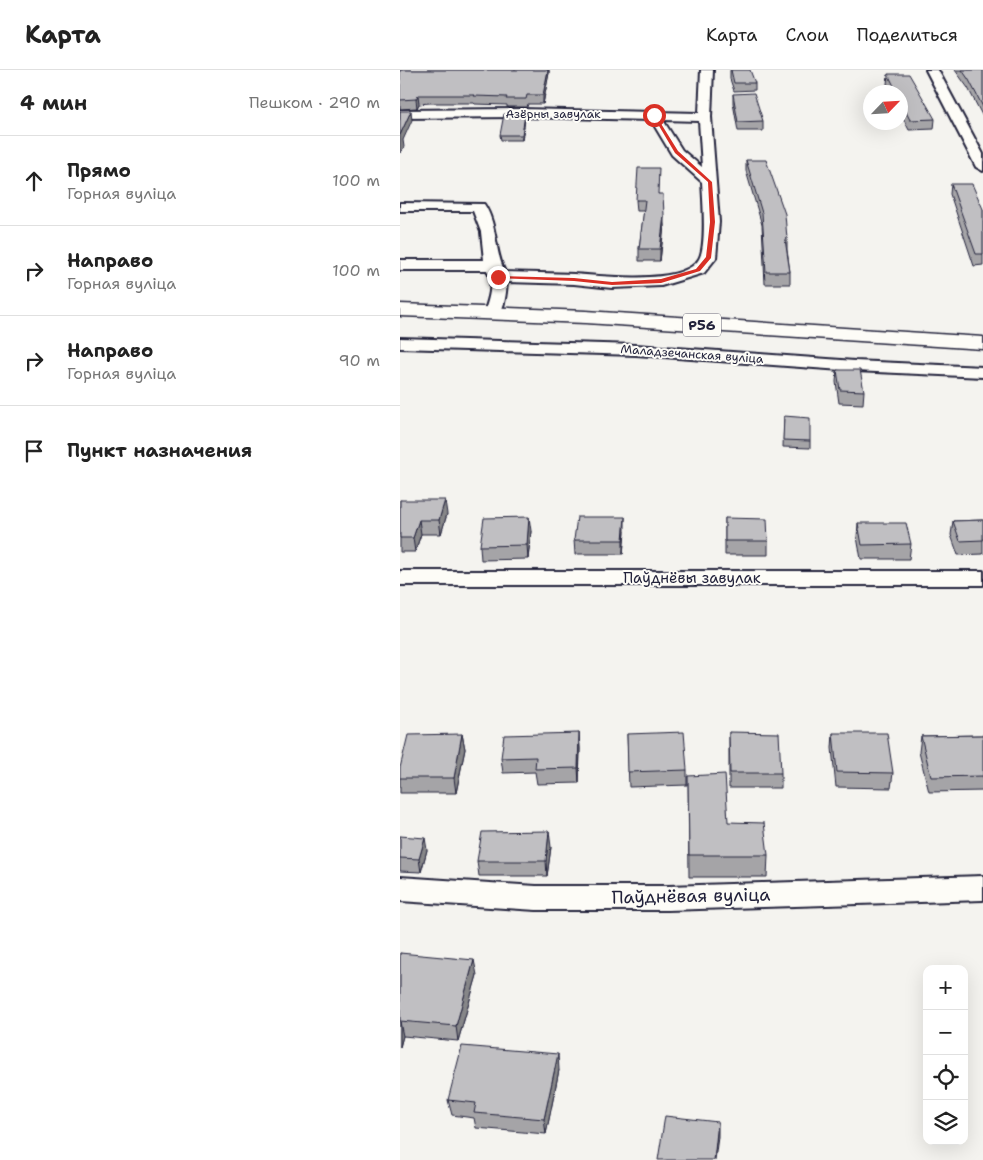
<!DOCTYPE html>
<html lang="ru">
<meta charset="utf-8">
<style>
:root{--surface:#fff;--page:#f6f6f6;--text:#222;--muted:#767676;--line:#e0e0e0}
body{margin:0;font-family:"Shantell Sans",sans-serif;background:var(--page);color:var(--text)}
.controls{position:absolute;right:15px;bottom:15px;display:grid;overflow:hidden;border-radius:10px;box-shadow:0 5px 20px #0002}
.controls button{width:45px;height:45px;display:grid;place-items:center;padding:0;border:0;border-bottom:1px solid var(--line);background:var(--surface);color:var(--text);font:25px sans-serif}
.compass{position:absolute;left:463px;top:15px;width:45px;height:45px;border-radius:50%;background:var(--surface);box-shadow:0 5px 20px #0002;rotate:65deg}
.stop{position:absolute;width:15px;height:15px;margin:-11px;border:4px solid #d93025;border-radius:50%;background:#fff}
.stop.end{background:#d93025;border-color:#fff;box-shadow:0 1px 5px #0008}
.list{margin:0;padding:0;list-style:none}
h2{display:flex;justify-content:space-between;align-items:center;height:65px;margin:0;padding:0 20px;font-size:21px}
h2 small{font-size:16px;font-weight:400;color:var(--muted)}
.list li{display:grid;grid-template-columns:32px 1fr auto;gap:15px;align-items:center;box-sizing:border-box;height:90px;padding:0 20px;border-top:1px solid var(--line)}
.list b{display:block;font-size:19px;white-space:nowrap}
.list p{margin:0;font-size:16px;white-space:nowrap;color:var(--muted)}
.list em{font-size:16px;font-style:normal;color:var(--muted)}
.icon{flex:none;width:28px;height:28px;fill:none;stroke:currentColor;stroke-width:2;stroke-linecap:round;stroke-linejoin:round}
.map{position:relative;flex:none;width:583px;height:1090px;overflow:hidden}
header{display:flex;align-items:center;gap:30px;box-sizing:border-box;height:70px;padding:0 25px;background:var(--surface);border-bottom:1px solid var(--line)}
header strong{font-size:24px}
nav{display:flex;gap:28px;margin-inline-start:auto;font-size:18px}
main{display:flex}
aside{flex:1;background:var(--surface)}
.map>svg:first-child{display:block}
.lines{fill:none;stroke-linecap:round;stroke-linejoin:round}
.minor-casing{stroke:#22223b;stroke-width:4}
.major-casing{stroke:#22223b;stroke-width:3}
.minor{fill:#fdfcf7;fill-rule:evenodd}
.major{fill:#fdfcf7;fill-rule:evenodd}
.wall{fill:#a5a4a7;stroke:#22223b}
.shaded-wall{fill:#868688;stroke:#22223b}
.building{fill:#c0bfc2;stroke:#22223b}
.route{fill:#d93025}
.labels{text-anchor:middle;stroke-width:4;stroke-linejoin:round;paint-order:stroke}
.far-street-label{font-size:12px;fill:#22223b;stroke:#fdfcf7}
.shield{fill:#fdfcf7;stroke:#646373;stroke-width:1}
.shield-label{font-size:14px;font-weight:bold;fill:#22223b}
.street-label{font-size:15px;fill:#22223b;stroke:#fdfcf7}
.near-street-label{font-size:18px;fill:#22223b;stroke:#fdfcf7}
</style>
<header>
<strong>Карта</strong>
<nav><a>Карта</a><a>Слои</a><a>Поделиться</a></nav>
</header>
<main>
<aside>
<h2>4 мин<small>Пешком · 290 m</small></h2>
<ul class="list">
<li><svg class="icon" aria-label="ahead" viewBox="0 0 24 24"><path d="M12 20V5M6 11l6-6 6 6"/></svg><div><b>Прямо</b><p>Горная вуліца</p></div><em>100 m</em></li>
<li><svg class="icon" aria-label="right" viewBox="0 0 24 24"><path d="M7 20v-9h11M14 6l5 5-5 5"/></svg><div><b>Направо</b><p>Горная вуліца</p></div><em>100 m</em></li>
<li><svg class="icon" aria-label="right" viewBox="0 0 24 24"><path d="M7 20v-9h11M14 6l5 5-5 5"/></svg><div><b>Направо</b><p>Горная вуліца</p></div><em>90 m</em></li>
<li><svg class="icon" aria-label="arrive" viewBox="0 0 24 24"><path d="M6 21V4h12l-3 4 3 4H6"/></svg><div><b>Пункт назначения</b></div></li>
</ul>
</aside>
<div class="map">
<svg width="583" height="1090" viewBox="0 0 583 1090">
<rect width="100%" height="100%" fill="#f4f3ef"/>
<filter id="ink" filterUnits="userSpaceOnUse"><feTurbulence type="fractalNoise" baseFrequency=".02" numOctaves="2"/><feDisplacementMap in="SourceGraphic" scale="10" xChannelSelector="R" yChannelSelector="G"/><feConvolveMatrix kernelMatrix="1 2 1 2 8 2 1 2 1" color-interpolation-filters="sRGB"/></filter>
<g filter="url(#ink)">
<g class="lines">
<defs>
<path id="minor" d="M301,0H313L311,47L319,152L316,188L304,203L261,216L212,218L174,214L107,212C106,224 105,236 98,247H86L84,243C89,229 94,214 87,200H0V190H84L81,162L73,141H0V133L84,134C98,155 94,181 105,202C128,203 151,203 174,204C202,206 283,216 299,189C307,176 303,129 302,112L272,85L251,50L121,47L0,48V40L121,39L299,43ZM263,50L299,51L302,97L282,80Z
M526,0H538L583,84V101L576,97Z
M0,268L236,275L455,291L583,297V307L455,301L236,285L0,278Z
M0,501H583V515H0Z
M583,806V830L268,840H136L0,831V807L136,816H268Z"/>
<path id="major" d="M0,234L186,241L583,267V279L186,253L0,246Z"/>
</defs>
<use href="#minor" class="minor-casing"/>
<use href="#major" class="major-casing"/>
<use href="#minor" class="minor"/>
<use href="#major" class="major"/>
</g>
<path class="wall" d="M0,0H149V3L143,34H128L127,37H107V35L75,34L74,33H30L19,34L17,38L0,39Z
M330,0L355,13V20L334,21L330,9Z
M555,0H583V47L568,18Z
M488,4L535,49L534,59L509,60L500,42V22H491L487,14Z
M333,24L363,51V61H338L333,33Z
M125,49L122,70H101L100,65Z
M346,90L387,169V180L390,202V214H365L362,155L346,101Z
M551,114L583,139V195L574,196L550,124Z
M259,124L264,156L260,191H239V179L244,141H237L236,130Z
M437,300L464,321L463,334L439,333L436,312Z
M384,346L410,371V378L383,377Z
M0,430L47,444L41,464H21L15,482H0Z
M325,448L368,471V485H325Z
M583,450V484L558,485L551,465L553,451Z
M458,453L511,474L509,489H461L457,467Z
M131,461L128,489L81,490L80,476Z
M225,461L223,484H175L174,470Z
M329,662L381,703V718H329Z
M179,663L180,679L179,713L137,714L135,702L103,703L101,688Z
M433,663L493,703L491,718L436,717L432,678Z
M62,664L65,679L56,723H0V708Z
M227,664L287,700V715L229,717Z
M583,665V721L529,722L519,682L521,666Z
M288,706L328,752L368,785L367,807H289Z
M0,766L27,780L21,802L0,801Z
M151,777L147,806H79L77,791Z
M0,883L77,905L58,971L3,966L0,977Z
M159,1000L146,1064L76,1058L74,1048L52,1045L48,1030Z"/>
<path class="shaded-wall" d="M148,0H149V3L143,34V25Z
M18,25L19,34L17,38L16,29Z
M11,41L12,50L3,70L4,77L0,83V65Z
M125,44V49L122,70V65Z
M264,145V156L260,191V179Z
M45,430L47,444L41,464L39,450Z
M129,447L131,461L128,489L127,475Z
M225,447V461L223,484V470Z
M19,450L21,464L15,482L13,468Z
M179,663L180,679L179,713L178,698Z
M62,664L65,679L56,723L54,708Z
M149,761L151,777L147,806L146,791Z
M25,768L27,780L21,802L19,789Z
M74,890L77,905L58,971L56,956Z
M0,952L3,966L0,977Z
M158,984L159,1000L146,1064L144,1049Z
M318,1052V1067L315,1090H314Z"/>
<path class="building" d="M0,0H148L143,25H127L126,29H106L107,27L74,26L75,25H18L16,29L0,30Z
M331,0H350L355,13H334Z
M562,0H583V37L569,10Z
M488,4H509L535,49L510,50L500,30V22H497Z
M354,23L363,51L338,52L333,24Z
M0,41H11L0,65Z
M104,44H125L122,65H100Z
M346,90H366L385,144L387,169H385L390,202H366L362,143Z
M238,98H259L258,124H263L264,145L260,179H239L245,130H236Z
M551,114H572L583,139V184H576Z
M437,300H460L464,321L440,320Z
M384,346L410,348V371L383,370Z
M0,430H45L39,450H19L13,468H0Z
M129,447L127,475L80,476L84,448Z
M177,447H225L223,470H174Z
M325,448L367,449L368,471H325Z
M583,450V470L560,471L553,451Z
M458,453H506L511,474L462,475Z
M284,662L287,700L228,702L227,664Z
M329,662L379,663L381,703H330Z
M179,663L178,698L135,699L136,687L101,688L104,665Z
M433,663H487L493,703L437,702Z
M62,664L54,708H0V698L8,665Z
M583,665V706L531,707L521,666Z
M325,704L328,752L364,753L368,785H289L288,706Z
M149,761L146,791H77L82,762Z
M0,766L25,768L19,789L0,788Z
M0,883L74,890L56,956L0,951Z
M62,976L158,984L144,1049L74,1043L76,1033L48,1030Z
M265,1046L318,1052L314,1090H258Z"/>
</g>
<path class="route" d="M252,44H255L278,81L312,112L315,152L311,188L300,201L261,213L212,215L174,211L97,208L98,206L174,208L212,212L261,209L296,199L306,187L310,152L308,112L275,83Z"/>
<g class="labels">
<g class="far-street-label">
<text x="153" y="48">Азёрны завулак</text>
<text transform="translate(292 284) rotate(4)" y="4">Маладзечанская вуліца</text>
</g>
<rect class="shield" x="283" y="243.5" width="38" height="23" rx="4"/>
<g class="shield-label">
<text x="302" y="260">Р56</text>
</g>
<g class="street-label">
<text x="292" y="513">Паўднёвы завулак</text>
</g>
<g class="near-street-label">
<text transform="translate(291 826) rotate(-1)" y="6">Паўднёвая вуліца</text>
</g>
</g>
</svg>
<div class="controls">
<button>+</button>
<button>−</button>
<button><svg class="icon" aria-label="locate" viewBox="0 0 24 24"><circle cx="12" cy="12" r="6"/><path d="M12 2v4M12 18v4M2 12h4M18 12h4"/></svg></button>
<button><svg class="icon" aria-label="layers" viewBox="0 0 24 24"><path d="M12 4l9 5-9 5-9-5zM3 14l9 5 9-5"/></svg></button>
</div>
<svg class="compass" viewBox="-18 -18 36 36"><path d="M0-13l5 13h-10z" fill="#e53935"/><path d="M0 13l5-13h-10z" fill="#767676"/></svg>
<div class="stop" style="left:254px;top:45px"></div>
<div class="stop end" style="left:98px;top:207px"></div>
</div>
</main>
